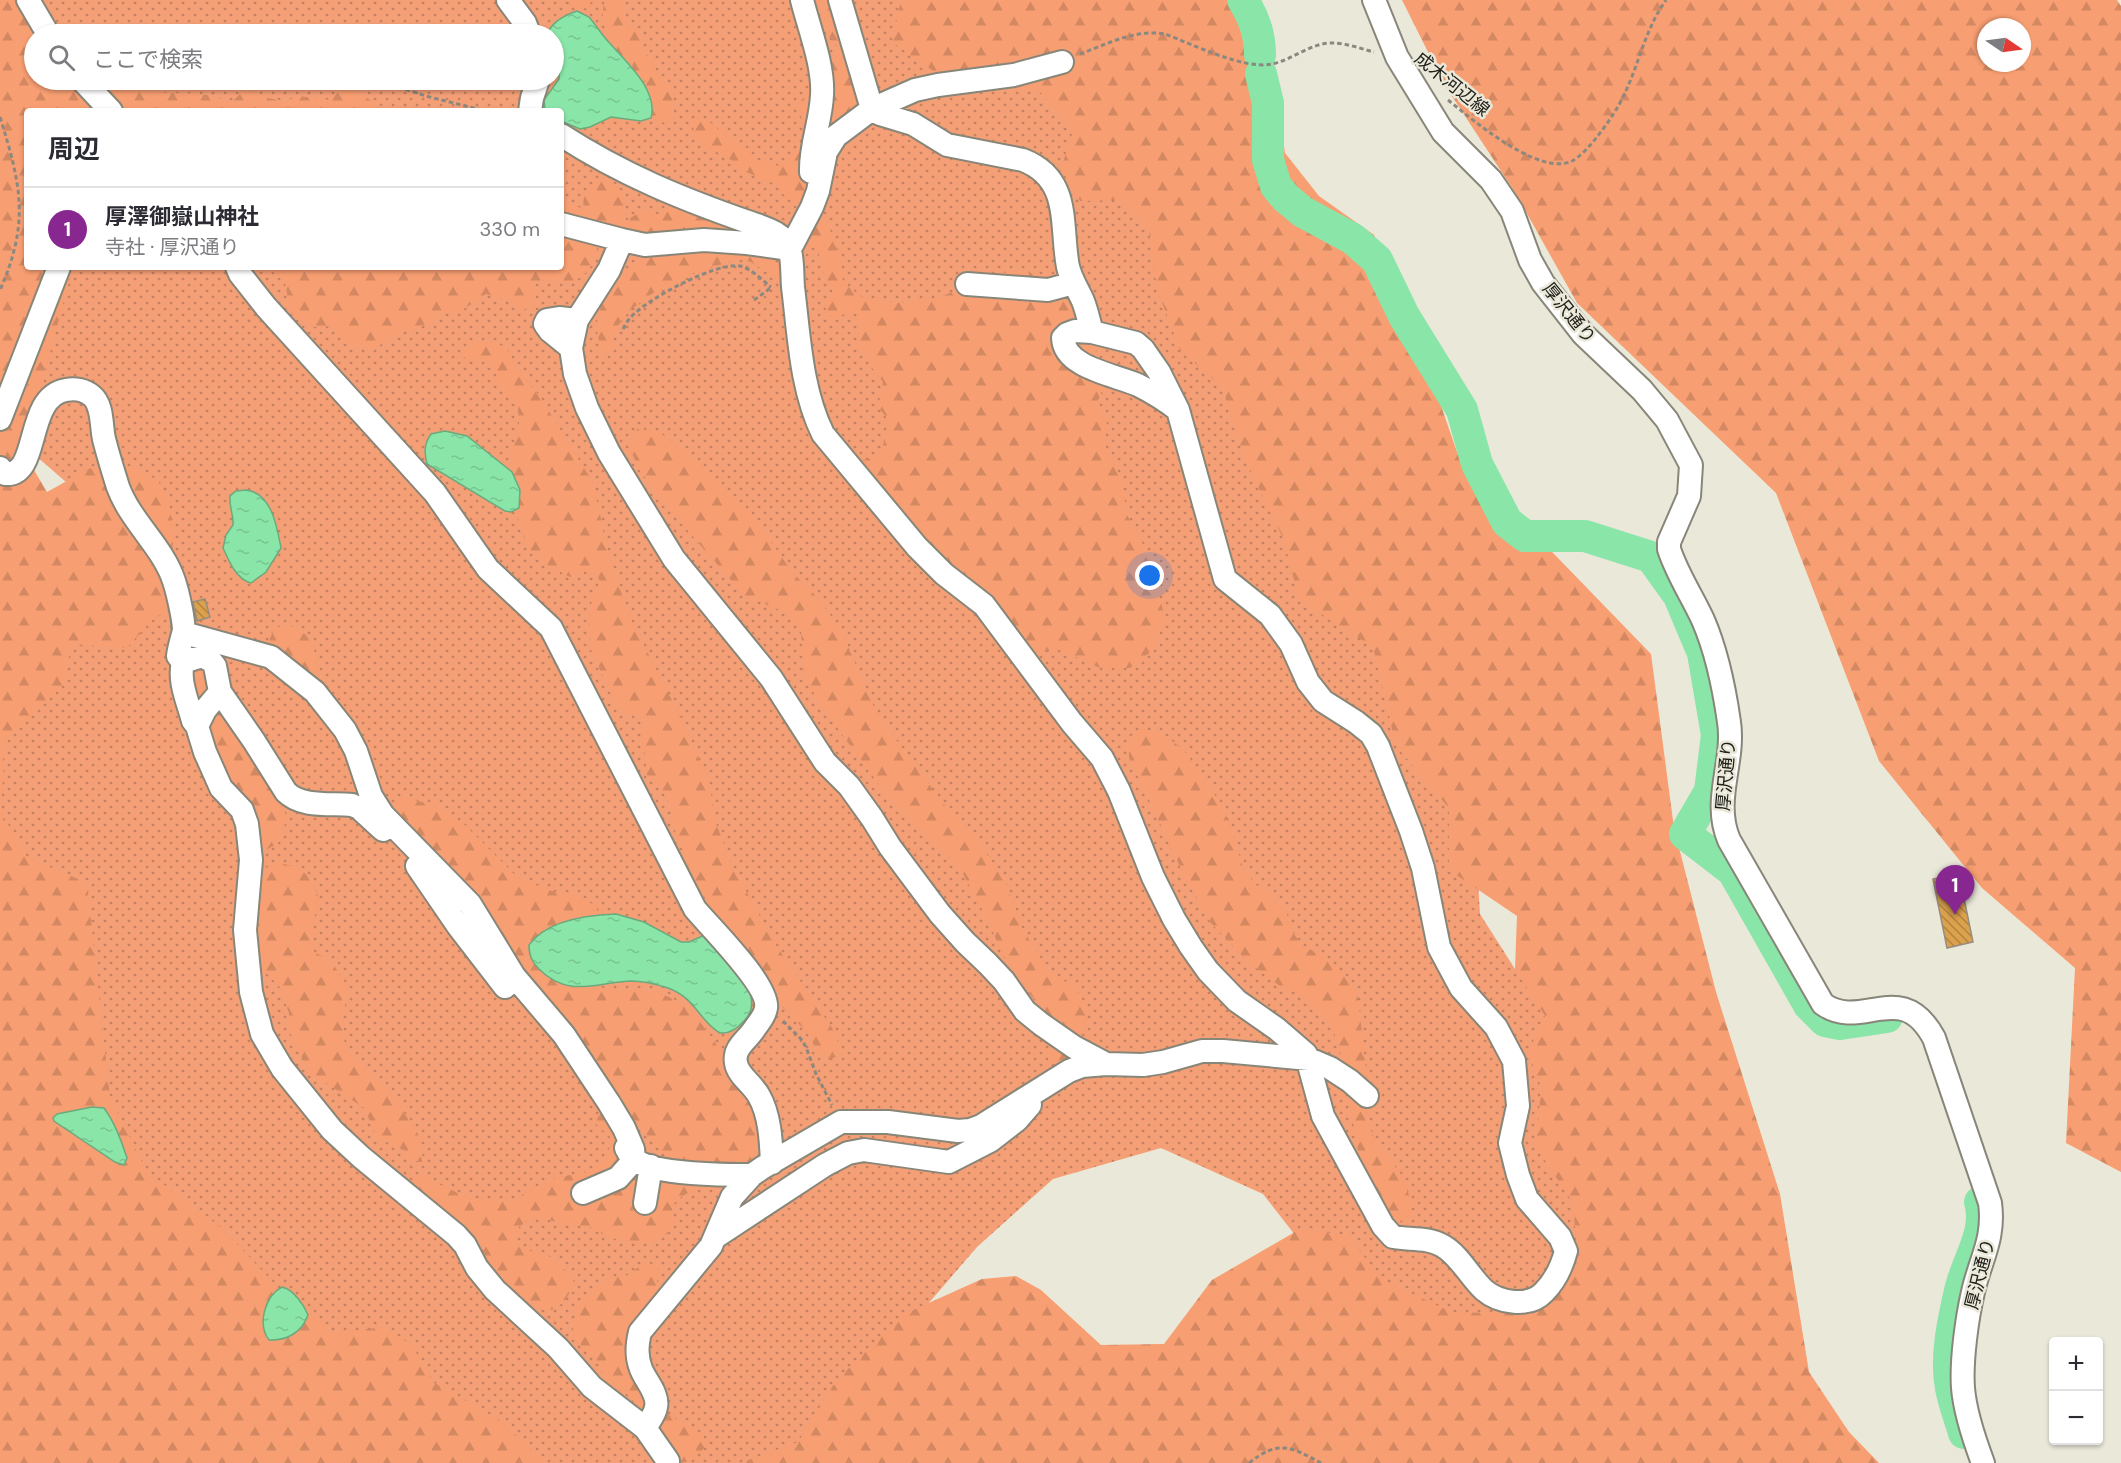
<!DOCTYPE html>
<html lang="ja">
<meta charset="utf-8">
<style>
:root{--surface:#fff;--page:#f2f2f3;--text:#2b2b33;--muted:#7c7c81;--line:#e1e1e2;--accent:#892790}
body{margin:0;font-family:"DM Sans","Noto Sans JP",sans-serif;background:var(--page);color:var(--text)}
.controls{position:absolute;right:18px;bottom:18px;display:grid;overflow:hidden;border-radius:6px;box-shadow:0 2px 4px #0004}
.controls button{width:54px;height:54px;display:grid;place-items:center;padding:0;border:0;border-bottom:2px solid var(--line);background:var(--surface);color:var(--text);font:30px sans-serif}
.compass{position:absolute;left:1977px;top:18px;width:54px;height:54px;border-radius:50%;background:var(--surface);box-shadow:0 2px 4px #0004;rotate:103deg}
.you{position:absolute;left:1150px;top:576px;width:21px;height:21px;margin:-15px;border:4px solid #fff;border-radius:50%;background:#1a73e8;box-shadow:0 0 0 9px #1a73e833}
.badge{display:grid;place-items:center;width:39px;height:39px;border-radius:50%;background:var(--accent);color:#fff;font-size:20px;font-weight:700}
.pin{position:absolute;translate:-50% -50px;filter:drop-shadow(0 2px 3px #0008)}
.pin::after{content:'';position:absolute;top:32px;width:21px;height:18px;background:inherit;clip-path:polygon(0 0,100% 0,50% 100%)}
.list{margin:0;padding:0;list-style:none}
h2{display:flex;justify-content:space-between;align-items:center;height:78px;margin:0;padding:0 24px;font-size:26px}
h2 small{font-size:20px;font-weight:400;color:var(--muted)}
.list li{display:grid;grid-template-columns:39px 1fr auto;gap:18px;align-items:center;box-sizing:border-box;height:84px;padding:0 24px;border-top:2px solid var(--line)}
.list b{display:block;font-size:22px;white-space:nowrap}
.list p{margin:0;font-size:20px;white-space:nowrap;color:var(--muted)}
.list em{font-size:20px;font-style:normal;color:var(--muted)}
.icon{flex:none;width:33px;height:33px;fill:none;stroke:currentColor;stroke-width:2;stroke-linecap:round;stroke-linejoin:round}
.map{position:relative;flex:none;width:2121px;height:1463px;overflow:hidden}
.search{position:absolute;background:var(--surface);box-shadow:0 2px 4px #0004;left:24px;top:24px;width:540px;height:66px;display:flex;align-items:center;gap:15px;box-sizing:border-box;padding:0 21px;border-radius:33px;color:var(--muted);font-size:22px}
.panel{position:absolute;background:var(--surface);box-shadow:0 2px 4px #0004;left:24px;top:108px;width:540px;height:162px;border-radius:6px}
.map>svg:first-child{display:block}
.grass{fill:url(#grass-dots)}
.forest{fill:url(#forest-firs);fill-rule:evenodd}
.water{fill:url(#water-ripples);stroke:#6aaa7e;stroke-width:1.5}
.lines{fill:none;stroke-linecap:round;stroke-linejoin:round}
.river{stroke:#8ae5a9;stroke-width:32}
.building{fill:url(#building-back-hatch);stroke:#968c80;stroke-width:1.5}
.minor-casing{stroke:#888678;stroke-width:26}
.path{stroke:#8b897f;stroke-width:3;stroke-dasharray:4.5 3;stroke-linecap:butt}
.minor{stroke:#fff;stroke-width:22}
.labels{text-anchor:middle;stroke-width:5;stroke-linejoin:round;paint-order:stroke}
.street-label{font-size:18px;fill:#21201a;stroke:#eae8d9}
</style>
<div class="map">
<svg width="2121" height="1463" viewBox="0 0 2121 1463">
<defs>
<pattern id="grass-dots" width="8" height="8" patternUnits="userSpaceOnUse" patternTransform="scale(1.5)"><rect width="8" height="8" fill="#f59f76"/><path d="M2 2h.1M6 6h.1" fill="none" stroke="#c68160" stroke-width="1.8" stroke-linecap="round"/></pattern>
<pattern id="forest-firs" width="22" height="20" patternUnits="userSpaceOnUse" patternTransform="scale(1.5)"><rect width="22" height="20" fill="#f79e72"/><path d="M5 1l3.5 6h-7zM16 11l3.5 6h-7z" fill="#d38862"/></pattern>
<pattern id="water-ripples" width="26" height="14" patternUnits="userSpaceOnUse" patternTransform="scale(1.5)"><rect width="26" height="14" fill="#8ae5a9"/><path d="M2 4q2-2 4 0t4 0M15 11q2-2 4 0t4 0" fill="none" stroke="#77c491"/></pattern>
<pattern id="building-back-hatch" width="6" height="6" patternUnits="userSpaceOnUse" patternTransform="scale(1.5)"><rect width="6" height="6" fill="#dca14d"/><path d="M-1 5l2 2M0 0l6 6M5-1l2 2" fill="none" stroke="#b2833f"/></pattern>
</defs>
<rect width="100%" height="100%" fill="#eae8d9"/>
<path class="grass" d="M18,0H920L949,82L1040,91L1102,119L1472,782L1480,914L1515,969L1580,1001L1624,1249L1574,1329L1346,1300L1263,1194L1161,1148L1053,1179L977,1247L866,1376L830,1463H467L272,1374L93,1158L0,859V711L82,496L35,455L32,267H561V111H50V80H554V34H34Z"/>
<path class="forest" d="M0,0H35L52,34H34V80H78L106,111H27V267H73L40,390L22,442L31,465L47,492L94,466H129L158,480L168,502L174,530L172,553L181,593L169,611L154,618L127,648L71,644L65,683L5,741L1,812L27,857L87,883L110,1097L147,1172L223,1229L287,1297L336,1333L384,1327L412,1345L433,1382L501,1421L544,1463H0Z
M568,0H592L588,8L579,9L569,4Z
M623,0L626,10L625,24L641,36L643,51L653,60L655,73L668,82L674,103V114L669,122C658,124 655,121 650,112L652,101L644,93L645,81L634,77L632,64C615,61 599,40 606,24L602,13L605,1Z
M814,0H835L863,101L826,147L825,72L833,62L839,48C826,34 819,28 823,9Z
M901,0H1242L1274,77L1285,153L1319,196L1374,235L1410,316L1458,455L1651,654L1674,828L1716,992L1780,1194L1809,1372L1849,1432L1879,1463H740L798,1442L836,1381L902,1315L982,1279L1016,1276L1041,1290L1101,1345L1164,1344L1212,1280L1300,1229L1348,1235L1381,1279L1451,1312L1532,1314L1578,1264L1573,1203L1536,1147L1541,1087L1528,1052L1545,1016L1515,969L1517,916L1449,870V808L1396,746L1373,647L1299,600L1284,540L1243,455L1223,388L1180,350L1157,289L1149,229L1121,200L1080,201L1061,169L1073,131L1040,92L949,82L892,42Z
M1402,0H2117L2121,6V1172L2066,1143L2075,968L1982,888L1879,761L1776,493L1577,303L1516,194L1444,84ZM1986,27H2022V63H1986Z
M814,77L806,179L807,200L802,204L784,195L776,184C765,181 752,175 742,169C739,166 736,162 731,160C716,151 704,147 693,133L694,123L699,119L711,123L732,141L747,148L755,159L779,166C792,157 807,144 804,125C803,119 798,112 796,106L807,94L810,83Z
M118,85C131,87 143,91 156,92C182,95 207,89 230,104L240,94L254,91L267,98L285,101L299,96L330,100L342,89L352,88L376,104L395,111H146C127,102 123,116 107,94Z
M595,181L613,182L624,195L623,222L646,209L659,215L669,205C693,212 716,222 741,229L740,234L595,238C599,247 598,256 592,265C569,297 558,272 533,283L536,294L533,305L522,311L512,301L486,294L458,313H440L430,323L397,334L387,342L368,350L347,344L333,326L315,327L296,317L289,304L285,283L270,269V267H561V199L583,209L584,193Z
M822,217C837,237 841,258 843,283L865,299L897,303L938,298L970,284L985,275L1019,271L1051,276L1079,294L1095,316L1097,345L1092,375L1104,387L1095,407L1107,420L1105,445L1122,481L1127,515L1148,553L1165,618L1153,650L1130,668H1100L1061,650L1035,652L930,566L835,432L848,444L859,461L873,458L882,448L887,434L886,417L878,407L883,382L872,368L871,354L858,349L860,328L857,314H845L834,318L825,312L827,302L833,292L823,271L817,248H807L803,241L810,220Z
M684,248L766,252L785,272L783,278L776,279L751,262L738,259L694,273L673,286L653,293L629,311L618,326L609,352L605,355L601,352L596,325L601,305L632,265L657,251Z
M471,341L490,342L506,347L517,370L539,395L592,481L600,514L607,552L620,586L625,608L680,716L708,778L717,826L731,863L774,942L832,1028L840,1046L839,1055L829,1060L817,1051L806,1030L791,1018L778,1001L767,974L734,942L696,884L674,828L670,805L662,789L647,775L642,733L645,719L640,714H628L616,705L591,650L589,622L591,604L600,581L596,574L587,571L570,577L549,566L528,548L509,491L511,456L519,426L518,405L500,388L493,364L480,359H466L460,352Z
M637,429L658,431L697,462L752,514L792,572L818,598L840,628L877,714L943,803L978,841L1004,879L1022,928L1048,970L1075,988L1085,1004V1023L1067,1059L1048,1062L1051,1018L1029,993L1003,955L986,917L962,872L880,786L830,718L804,678L801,631L784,612L744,595L682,524L640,471L628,445Z
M291,626L306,635L314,649L318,664L317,687L345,744L337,745C329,732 315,703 302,695C297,692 290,692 284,689C259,674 264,650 275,627Z
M191,662H203L280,795C288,817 287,822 278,843L266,850L256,840L260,824L257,809L240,800L221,775L189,691Z
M1143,729L1159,732L1182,748L1208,782L1231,825L1242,865L1255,884L1271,895L1287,914L1294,934L1303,946L1326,958L1346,978L1358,996L1366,1072V1118L1375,1140L1403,1177L1409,1195L1411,1214L1395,1225L1372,1187L1359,1156L1340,1050L1331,1024L1309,999L1280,986L1249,963L1210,922L1181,869L1129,757V737Z
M401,796L436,806L465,825L517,877L548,890L576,896L597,906L602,919L574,982L614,990L656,991L688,1006L713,1039L730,1070L755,1108L761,1134L755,1161L734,1167L700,1168L668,1159L615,1098L390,807Z
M275,862C305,868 308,872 320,900L313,921L312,950L333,964L348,987L343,1017L345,1051C370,1074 416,1114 422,1147C423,1152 422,1157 422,1162L412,1161L405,1151L377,1137L364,1108L309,1072L289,1031V1013L279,986L262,969L253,953L260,872Z
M602,1112L626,1125L644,1149L640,1165L697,1182L694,1190C669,1203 673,1202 673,1228L666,1235L649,1243L609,1238L590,1227L568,1225L545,1219H529L519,1227L517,1239L522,1249C550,1254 558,1258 574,1282C557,1335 515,1302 492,1274C484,1264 486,1247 476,1236C471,1231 463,1227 457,1223C441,1211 425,1198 413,1182L420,1175L462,1195L490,1201L511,1202L536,1186L547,1184L555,1178L587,1172L604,1161L611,1144L609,1134L598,1128L595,1120Z
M646,1261L658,1268L657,1294L634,1334L665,1413C679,1419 690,1429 704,1435V1448C696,1457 690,1463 677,1463L662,1434L627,1394L608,1382L596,1360L571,1335L578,1306L592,1289L613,1277L628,1275Z"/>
<path class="water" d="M577,11L589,17C595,24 600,32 606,39C623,59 659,89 651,118L641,121L611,117L590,127L580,129L561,121V111L545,110L544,100L559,79V72L554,59V34H547C552,22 565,15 577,11Z
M445,431L467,436L512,472L520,490L519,508L511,512L505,511L427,464C424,452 424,444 431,434Z
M246,490C272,493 277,527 281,548L266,572L251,583C236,579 229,561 223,548L226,535L233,525C234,516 229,507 230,496L236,491Z
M616,914L644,922L681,942H689L705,935C723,954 770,995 744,1021C737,1029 730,1034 720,1033C699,1021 696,998 668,988C656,984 644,981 631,981C597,982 569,999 539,969C532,962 529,956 529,945C547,920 588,915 616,914Z
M92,1107L104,1108C115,1123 121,1140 127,1158L124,1165L115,1162L54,1121L53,1118L57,1114Z
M282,1287C293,1289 304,1305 308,1315C302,1332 287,1341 269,1340C257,1324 265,1296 282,1287Z"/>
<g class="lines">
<path class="river" d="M1243,0C1254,18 1260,34 1260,55
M1261,74L1268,103V160L1276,186L1286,198L1303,212L1353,239L1377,260L1404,316L1462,410L1477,464L1507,522L1525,536H1585L1651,557L1679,596L1703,653L1717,735L1710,791L1685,834L1733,871L1809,1005L1825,1021L1840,1024L1887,1017
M1964,1433C1960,1419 1954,1404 1951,1388C1945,1358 1953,1321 1960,1291C1966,1262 1989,1232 1980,1202"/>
</g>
<path class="building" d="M205,599L210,617L197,621L193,602Z
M1959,874L1973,942L1947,948L1933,879Z"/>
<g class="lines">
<defs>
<path id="minor" d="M28,0L48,34
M508,0L525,23L529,34
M802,0C809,28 824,66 822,95C821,121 810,146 811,172
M840,0L872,109L880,114L913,124L947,145L1023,160C1072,179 1060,226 1068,267C1071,279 1078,290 1083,301C1087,311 1089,322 1092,332
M1374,0L1397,57L1443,132L1491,180L1512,211L1530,260L1543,283L1583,334L1642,390L1667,420L1691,465L1689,496L1669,542V549C1677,574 1692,596 1703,620C1717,652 1724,687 1729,722C1735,762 1712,800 1729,840L1823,1004C1862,1032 1901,977 1934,1038L1990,1203C1995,1239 1980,1260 1973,1292C1967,1318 1961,1361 1963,1388C1965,1413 1974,1439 1983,1463
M82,80L111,111
M530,111L532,98L538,80
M561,135C623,175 682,199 751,223C766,228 786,234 790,251C793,262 792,276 793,287C799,335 801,390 823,434L917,547L944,574L984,605L1072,723L1102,758L1119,791L1153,877L1174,919L1191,947L1208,971L1237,1001L1277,1029L1306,1054L1323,1116L1383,1226L1393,1237C1410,1240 1428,1237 1443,1246C1460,1256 1469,1276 1484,1290C1499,1303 1529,1308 1544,1292C1555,1281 1562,1266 1566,1251L1560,1237L1527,1199L1518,1175L1510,1143L1518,1106L1514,1061L1496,1027L1461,988L1439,947L1423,868L1411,831L1378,746L1371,734L1356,722L1323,701L1308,682L1291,644L1270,615L1225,579L1178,410L1159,372L1143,349L1136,343L1092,332L1075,331L1067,334L1063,338C1064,368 1116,375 1138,385C1152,392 1165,400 1178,410
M561,224L622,240L645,245L704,240L747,243L790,249L812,207L818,191L826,152L836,136L872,109L915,90L938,85L1014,75L1062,62
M622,240L609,270L577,320L571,348L575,374L587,408L609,453L674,559L771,678L825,762L849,786L872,818L890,847L940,914L965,942L988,964L1004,981L1025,1011L1041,1024L1074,1047L1106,1064L1143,1065L1163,1062L1202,1051H1223L1309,1059L1330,1068L1350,1081L1367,1096
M237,267L240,274L266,307L435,493L488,569L551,628L695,909C710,927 770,986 766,1008C765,1016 759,1022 755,1028C748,1040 733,1047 736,1063C738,1076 753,1084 759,1096C770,1115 771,1141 772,1163
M967,284L1048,290L1074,283
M571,348L550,331L545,324L547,320L559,318L577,320
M0,419L59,267
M0,468L5,474C41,477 24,397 66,390C75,388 85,390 92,396C103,405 101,426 104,439C108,455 113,471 118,487C131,522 163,547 174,581C177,590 186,626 183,634C181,642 179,648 178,656L183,662
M184,633L271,657L315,692L345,730L356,751L371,796L383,815L470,904L514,976L564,1035L609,1103L624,1128L633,1149L634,1160L618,1178L583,1193
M220,692L205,710L197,726L205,752L221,788L242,810L247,824L251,860L245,930L251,992L262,1034L282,1068L332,1130L361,1157L456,1235L465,1245L477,1268L495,1290L558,1348L592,1387L645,1428L668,1461
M197,726L193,721C188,702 178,681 183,662L202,656L211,661L215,666L220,692L254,741L286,792C302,808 331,803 352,805L359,808L383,830
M417,866L458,926L505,987
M626,1148C628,1152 631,1157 635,1160C657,1175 724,1175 752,1175
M645,1203L651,1166
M717,1236L825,1165L848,1153L864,1150L949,1162L990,1141L1017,1120L1030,1105
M645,1428C649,1421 655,1415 656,1407C659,1394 645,1380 641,1369C636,1356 637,1345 640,1332L711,1246L732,1197L752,1175L762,1168L841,1122H888L958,1131L970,1130L981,1126L1069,1071L1082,1066L1106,1064"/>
</defs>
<use href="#minor" class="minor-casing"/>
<path class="path" d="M1080,54C1107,44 1135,29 1165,34C1192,44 1244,70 1272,64C1292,60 1312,42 1333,43C1346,43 1362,49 1374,52
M377,80L426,96L485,111
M1448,100C1473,120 1539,177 1572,161C1589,152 1615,114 1623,97C1639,65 1645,29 1666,0
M0,117C21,185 30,222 0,290
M754,300L772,287
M623,329C625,325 628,320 631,317C647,299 716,262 740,266C752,269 762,280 771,287
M783,1021L801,1039L806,1047L816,1074L832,1105
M1249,1463C1278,1440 1290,1446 1321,1463"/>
<use href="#minor" class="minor"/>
</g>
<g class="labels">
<g class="street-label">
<text transform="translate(1452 84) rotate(39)" y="6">成木河辺線</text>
<text transform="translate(1569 313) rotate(51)" y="6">厚沢通り</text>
<text transform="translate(1726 775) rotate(-85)" y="6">厚沢通り</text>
<text transform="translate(1980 1274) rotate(-76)" y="6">厚沢通り</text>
</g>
</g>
</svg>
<div class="controls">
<button>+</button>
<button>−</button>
</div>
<svg class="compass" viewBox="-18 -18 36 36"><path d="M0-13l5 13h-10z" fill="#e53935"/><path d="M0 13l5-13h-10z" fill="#7c7c81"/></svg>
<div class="you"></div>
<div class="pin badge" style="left:1955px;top:915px">1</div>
<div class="search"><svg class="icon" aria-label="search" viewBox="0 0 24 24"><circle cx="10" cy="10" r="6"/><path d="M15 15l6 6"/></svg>ここで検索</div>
<section class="panel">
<h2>周辺<small></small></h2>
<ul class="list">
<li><span class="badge">1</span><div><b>厚澤御嶽山神社</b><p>寺社 · 厚沢通り</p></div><em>330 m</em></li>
</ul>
</section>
</div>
